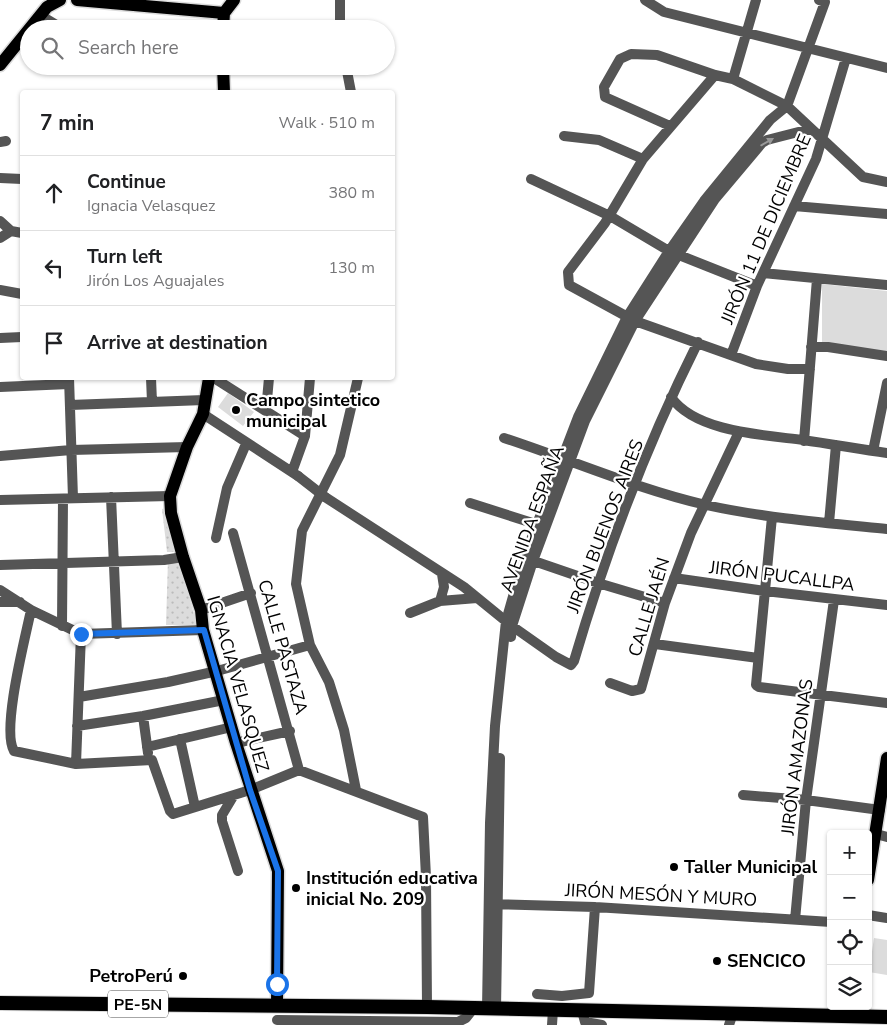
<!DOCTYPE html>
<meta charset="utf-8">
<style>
:root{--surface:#fff;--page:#f6f6f6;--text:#202124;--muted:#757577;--line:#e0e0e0}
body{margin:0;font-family:"Nunito Sans",sans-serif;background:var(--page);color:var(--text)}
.controls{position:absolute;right:15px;bottom:15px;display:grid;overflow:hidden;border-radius:5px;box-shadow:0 1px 4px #0004}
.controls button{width:45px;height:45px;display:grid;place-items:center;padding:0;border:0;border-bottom:1px solid var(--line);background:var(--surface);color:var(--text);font:25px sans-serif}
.stop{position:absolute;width:15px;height:15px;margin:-11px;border:4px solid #1a73e8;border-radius:50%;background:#fff}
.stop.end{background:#1a73e8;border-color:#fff;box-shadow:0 1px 5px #0008}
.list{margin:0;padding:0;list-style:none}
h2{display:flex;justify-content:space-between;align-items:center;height:65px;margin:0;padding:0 20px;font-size:21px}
h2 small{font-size:16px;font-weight:400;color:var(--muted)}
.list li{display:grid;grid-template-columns:32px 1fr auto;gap:15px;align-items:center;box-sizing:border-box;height:75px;padding:0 20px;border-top:1px solid var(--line)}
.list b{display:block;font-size:19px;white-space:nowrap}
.list p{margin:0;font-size:16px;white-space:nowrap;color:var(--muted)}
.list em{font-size:16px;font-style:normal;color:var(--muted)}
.icon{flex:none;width:28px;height:28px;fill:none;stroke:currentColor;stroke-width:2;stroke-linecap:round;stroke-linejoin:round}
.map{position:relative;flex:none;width:887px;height:1025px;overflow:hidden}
.search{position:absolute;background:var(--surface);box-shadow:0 1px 4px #0004;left:20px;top:20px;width:375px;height:55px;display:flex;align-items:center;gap:12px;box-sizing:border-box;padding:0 18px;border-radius:28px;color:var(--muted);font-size:19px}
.panel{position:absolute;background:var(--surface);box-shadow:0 1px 4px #0004;left:20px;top:90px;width:375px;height:290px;border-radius:5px}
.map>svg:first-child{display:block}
.grass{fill:url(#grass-dots)}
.park{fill:#dcdcdc}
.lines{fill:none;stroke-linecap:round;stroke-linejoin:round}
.major-casing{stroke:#dbdbdb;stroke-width:15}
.highway-casing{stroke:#dbdbdb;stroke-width:16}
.minor{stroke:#555;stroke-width:10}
.major{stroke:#000;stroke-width:12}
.highway{stroke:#000;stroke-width:14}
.minor-bridge{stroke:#555;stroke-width:10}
.oneway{fill:#999}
.route{stroke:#1a73e8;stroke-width:6}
.poi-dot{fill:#000;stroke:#fff;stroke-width:2}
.labels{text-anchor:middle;stroke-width:4.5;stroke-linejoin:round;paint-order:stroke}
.shield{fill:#fff;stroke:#4c4c4c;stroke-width:1}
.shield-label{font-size:16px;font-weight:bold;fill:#000}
.street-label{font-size:18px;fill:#000;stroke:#fff}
.poi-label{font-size:18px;font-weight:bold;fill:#000;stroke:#fff;text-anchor:start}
</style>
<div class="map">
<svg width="887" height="1025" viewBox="0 0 887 1025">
<defs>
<pattern id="grass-dots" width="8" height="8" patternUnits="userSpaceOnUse" patternTransform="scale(1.25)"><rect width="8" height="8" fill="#dcdcdc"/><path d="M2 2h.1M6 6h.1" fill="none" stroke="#bbb" stroke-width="1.8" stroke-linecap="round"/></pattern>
</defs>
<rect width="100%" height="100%" fill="#fff"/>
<path class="grass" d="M166,508L174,552H167L162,509Z
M178,557L197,625H166L168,559Z"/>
<path class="park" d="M822,284L887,291V352L822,343Z
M228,393L254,412L243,426L218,407Z
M874,938L887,940V975L869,972Z"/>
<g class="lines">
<defs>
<path id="major" d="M77,0L224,13
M223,29L224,13L234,0
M0,65L47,7L60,0
M223,66L224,92
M209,378L203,414L187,447L170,496L171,513L183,557L201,610L203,630L236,743L278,871L277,1005
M868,880L887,758"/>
<path id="highway" d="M0,1003L427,1007L887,1017"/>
</defs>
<use href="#major" class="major-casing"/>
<use href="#highway" class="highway-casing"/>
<path class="minor" d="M340,0V29
M645,0L664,12L887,68
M40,15L63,29
M346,66L351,92
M733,79L756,0
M670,126L605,97L604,87L620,59L631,54L657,55L715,75
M564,136L599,140L643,159
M0,142L6,141
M0,178L22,179
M531,179L610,216L669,251L757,286
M794,206L887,214
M0,221L11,231L22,233
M0,238L11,231
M763,273L887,285
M0,290L22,294
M0,338L22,337
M811,347H828L887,356
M731,355L757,286L816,159L846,58
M810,369H788L756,364L635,321L569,285L568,272L605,223L643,159L715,75L733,79L787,106L863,177L887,182
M69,378L73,498
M151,378L152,402
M214,378L305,436
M0,387L69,384
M671,397C695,432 764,435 803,440C831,444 859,449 887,453
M70,405L204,400
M266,411L269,378
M203,414L298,476
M504,438C571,460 637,489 706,505C765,518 827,523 887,529
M804,441L817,279
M873,451L887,383
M0,456L71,450L187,447
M292,472L305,436L310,378
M111,497L117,634
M325,497L464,587L512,626L556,657L571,665L574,661C606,552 647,444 698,342
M0,500L170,496
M470,503L542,526
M772,517L756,685L759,687L887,703
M829,523L836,445
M233,533L299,770
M216,538L227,488L246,444
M528,559L598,583L665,603
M0,565L164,560L183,557
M674,578L765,591L887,605
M0,590L31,610L81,634L203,630
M440,601L477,598
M0,602H20
M31,610C26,635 1,730 14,751L76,764L152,760L170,811L173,814L250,790L299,770L423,817L426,877L427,1007
M201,610L251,593
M410,613L440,601L444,587L442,574
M62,626L63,499
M511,637L512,626L533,561L585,421L635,321L715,199L762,143L767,140L810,129
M655,644L758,658
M610,683L632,691L641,689L665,603L691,533L739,432
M79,697L168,682L217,671L310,645
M143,716L148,753
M77,726L143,716L224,700
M180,739L195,807
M236,743L290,731
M147,747L232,727
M76,764L81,634
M356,790L344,730L329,682L310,645L296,584L302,531L340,455L358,378
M234,795L222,815V821L238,871
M743,795L806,800L880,810
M876,834L887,837
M492,904L595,907L831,922
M868,915L887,918
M795,920L806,800L834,600
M537,994L562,996L589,993L595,907
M487,1009L490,823L495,726L506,621L524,558L578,417L627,317L669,251L704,201L770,120L787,106L825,2L819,0
M496,1009L500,758
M582,1011L585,1022L602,1025
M277,1020L458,1022L466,1018L473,1009
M552,1025L553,1010
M729,1025L733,1013"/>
<use href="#major" class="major"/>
<use href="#highway" class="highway"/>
<path class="minor-bridge" d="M298,476L325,497"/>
</g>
<defs><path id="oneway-solid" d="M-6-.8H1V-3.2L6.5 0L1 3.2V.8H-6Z" transform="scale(1.25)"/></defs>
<use class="oneway" href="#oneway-solid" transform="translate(767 142) rotate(-30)"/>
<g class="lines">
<path class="route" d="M81,634L204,630L250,790L278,871L277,984"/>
</g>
<g class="poi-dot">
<circle cx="236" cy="410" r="5"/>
<circle cx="674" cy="867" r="5"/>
<circle cx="296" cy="888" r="5"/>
<circle cx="717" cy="961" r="5"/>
<circle cx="183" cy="976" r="5"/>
</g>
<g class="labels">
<rect class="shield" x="108" y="990.5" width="60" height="27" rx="4"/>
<g class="shield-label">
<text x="138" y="1010">PE-5N</text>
</g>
<g class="street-label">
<text transform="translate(766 229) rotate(-67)" y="6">JIRÓN 11 DE DICIEMBRE</text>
<text transform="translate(532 519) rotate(-70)" y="6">AVENIDA ESPAÑA</text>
<text transform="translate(605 526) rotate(-69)" y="6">JIRÓN BUENOS AIRES</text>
<text transform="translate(782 576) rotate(7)" y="6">JIRÓN PUCALLPA</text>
<text transform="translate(649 607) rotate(-73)" y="6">CALLE JAÉN</text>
<text transform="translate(283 647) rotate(74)" y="6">CALLE PASTAZA</text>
<text transform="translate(238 684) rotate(74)" y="6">IGNACIA VELASQUEZ</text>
<text transform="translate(797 757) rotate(-83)" y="6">JIRÓN AMAZONAS</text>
<text transform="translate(661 895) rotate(3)" y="6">JIRÓN MESÓN Y MURO</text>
</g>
<g class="poi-label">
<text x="246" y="406">Campo sintetico<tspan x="246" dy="21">municipal</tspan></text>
<text x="684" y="873">Taller Municipal</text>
<text x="306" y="884">Institución educativa<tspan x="306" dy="21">inicial No. 209</tspan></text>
<text x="727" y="967">SENCICO</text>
<text x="173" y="982" text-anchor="end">PetroPerú</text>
</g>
</g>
</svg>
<div class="controls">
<button>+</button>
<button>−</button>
<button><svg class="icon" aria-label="locate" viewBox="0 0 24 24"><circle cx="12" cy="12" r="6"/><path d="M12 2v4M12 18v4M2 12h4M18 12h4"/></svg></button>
<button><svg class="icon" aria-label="layers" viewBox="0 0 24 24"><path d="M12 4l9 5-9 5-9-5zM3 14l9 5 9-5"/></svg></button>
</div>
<div class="stop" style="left:277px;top:984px"></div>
<div class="stop end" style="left:81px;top:634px"></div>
<div class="search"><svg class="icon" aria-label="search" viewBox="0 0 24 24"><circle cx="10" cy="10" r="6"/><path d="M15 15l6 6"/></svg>Search here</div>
<section class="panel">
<h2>7 min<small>Walk · 510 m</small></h2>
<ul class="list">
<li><svg class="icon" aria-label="ahead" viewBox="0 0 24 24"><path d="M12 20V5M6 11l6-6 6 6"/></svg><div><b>Continue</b><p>Ignacia Velasquez</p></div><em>380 m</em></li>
<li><svg class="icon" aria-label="left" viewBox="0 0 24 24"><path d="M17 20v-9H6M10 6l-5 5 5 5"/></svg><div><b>Turn left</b><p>Jirón Los Aguajales</p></div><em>130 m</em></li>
<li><svg class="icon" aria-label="arrive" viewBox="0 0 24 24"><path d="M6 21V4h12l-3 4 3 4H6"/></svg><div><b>Arrive at destination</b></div></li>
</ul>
</section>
</div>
